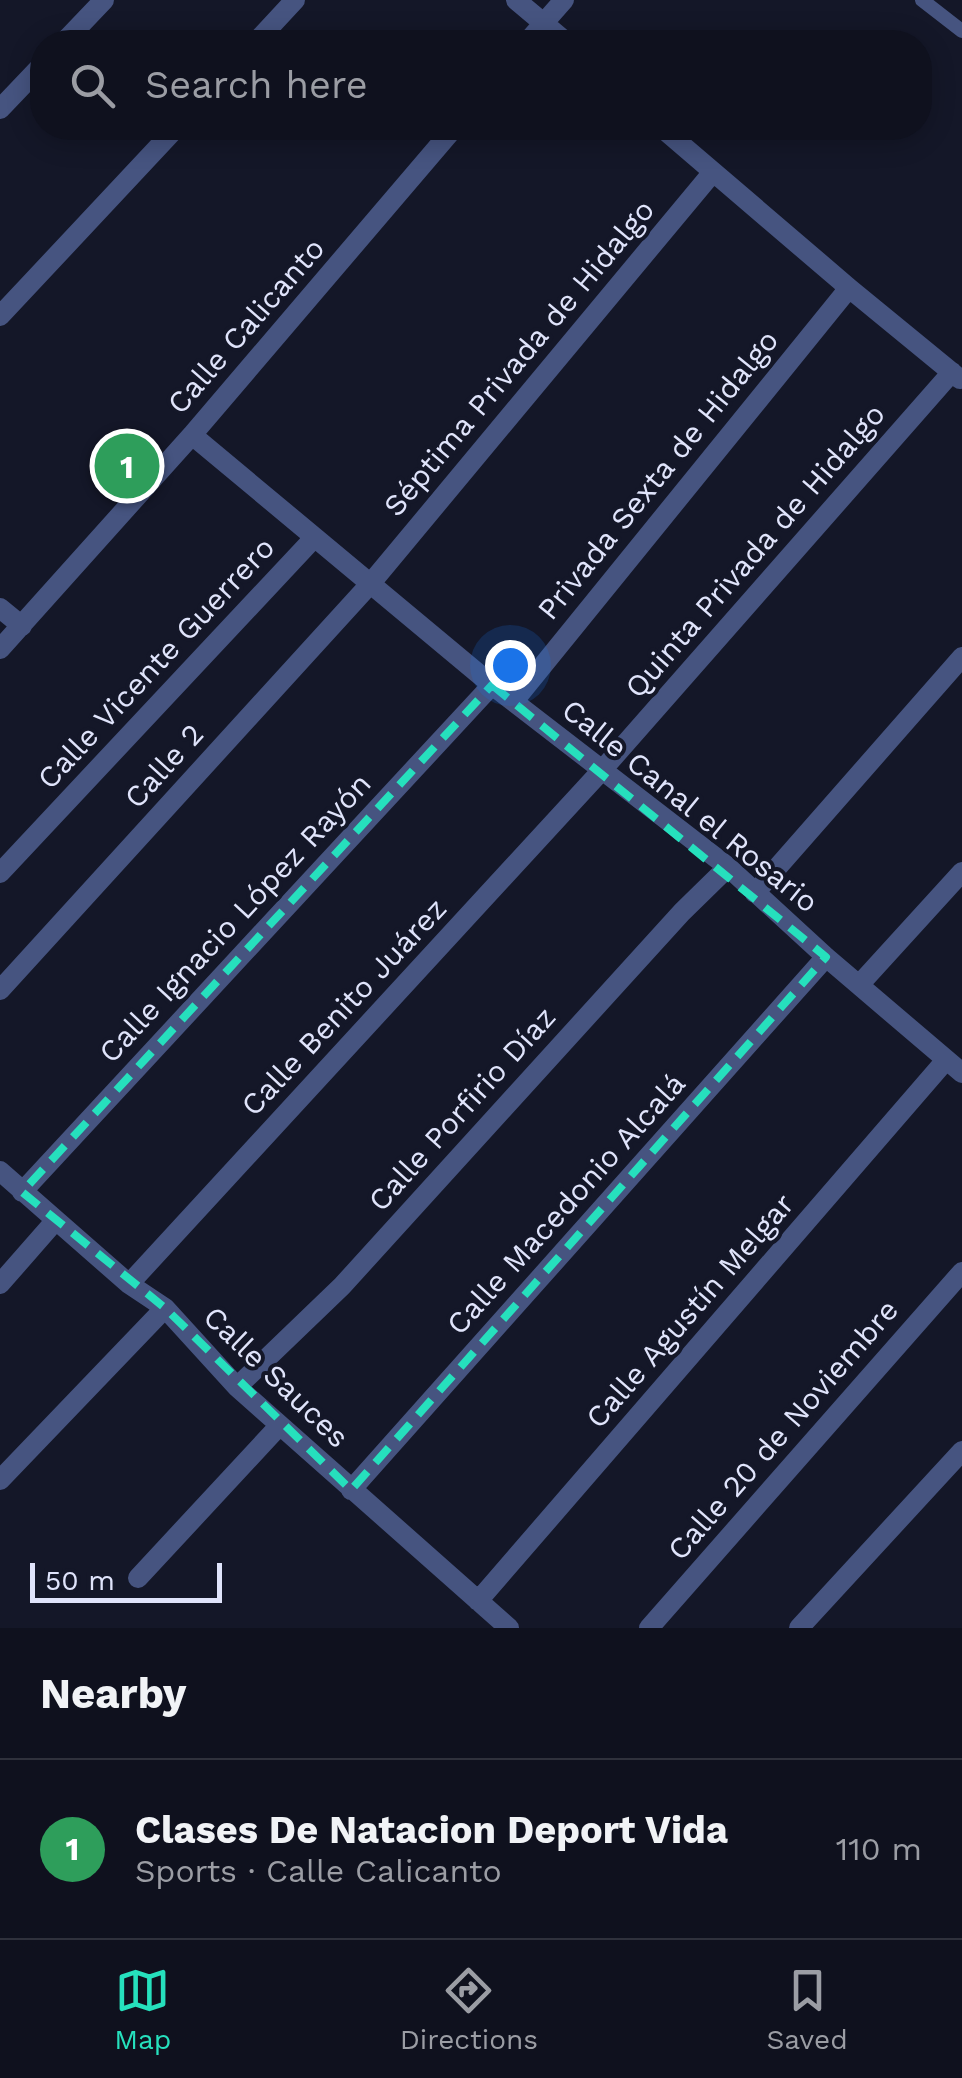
<!DOCTYPE html>
<meta charset="utf-8">
<style>
:root{--surface:#0f111e;--page:#1d1f2b;--text:#f1f3f6;--muted:#9b9da4;--line:#2f313c;--accent:#26e0bd}
body{margin:0;font-family:"Work Sans",sans-serif;background:var(--page);color:var(--text)}
.scale{position:absolute;left:30px;bottom:25px;width:192px;box-sizing:border-box;padding-left:10px;border:5px solid #e0e4fb;border-top:0;font-size:28px;line-height:35px;white-space:nowrap;color:#e0e4fb;-webkit-text-stroke:8px #141728;paint-order:stroke}
.you{position:absolute;left:510px;top:665px;width:35px;height:35px;margin:-25px;border:8px solid #fff;border-radius:50%;background:#1a73e8;box-shadow:0 0 0 15px #1a73e833}
.badge{display:grid;place-items:center;width:65px;height:65px;border-radius:50%;background:var(--accent);color:#fff;font-size:32px;font-weight:700}
.pin{position:absolute;translate:-50% -50%;border:5px solid #fff;box-shadow:0 2px 10px #0006}
.list{margin:0;padding:0;list-style:none}
h2{display:flex;justify-content:space-between;align-items:center;height:130px;margin:0;padding:0 40px;font-size:42px}
h2 small{font-size:32px;font-weight:400;color:var(--muted)}
.list li{display:grid;grid-template-columns:65px 1fr auto;gap:30px;align-items:center;box-sizing:border-box;height:180px;padding:0 40px;border-top:2px solid var(--line)}
.list b{display:block;font-size:38px;white-space:nowrap}
.list p{margin:0;font-size:32px;white-space:nowrap;color:var(--muted)}
.list em{font-size:32px;font-style:normal;color:var(--muted)}
.icon{flex:none;width:55px;height:55px;fill:none;stroke:currentColor;stroke-width:2;stroke-linecap:round;stroke-linejoin:round}
.map{position:relative;flex:none;width:962px;height:1628px;overflow:hidden}
.search{position:absolute;background:var(--surface);box-shadow:0 5px 25px #0003;left:30px;right:30px;top:30px;height:110px;display:flex;align-items:center;gap:25px;box-sizing:border-box;padding:0 35px;border-radius:40px;color:var(--muted);font-size:38px}
.sheet{height:310px;background:var(--surface)}
nav{display:flex;justify-content:space-around;align-items:center;box-sizing:border-box;height:140px;border-top:2px solid var(--line);background:var(--surface);font-size:28px;color:var(--muted)}
nav a{display:grid;justify-items:center;gap:5px}
nav .on{color:var(--accent)}
.map>svg:first-child{display:block}
.lines{fill:none;stroke-linecap:round;stroke-linejoin:round}
.lane{stroke:#465480;stroke-width:14}
.street{stroke:#465480;stroke-width:20}
.marked{fill:none;stroke:#26e0bd;stroke-width:8;stroke-dasharray:20 12;stroke-linejoin:round}
.labels{text-anchor:middle;stroke-width:8;stroke-linejoin:round;paint-order:stroke}
.street-label{font-size:30px;fill:#e0e4fb;stroke:#141728}
</style>
<div class="map">
<svg width="962" height="1628" viewBox="0 0 962 1628">
<rect width="100%" height="100%" fill="#141728"/>
<g class="lines">
<path class="lane" d="M922,0L962,31"/>
<path class="street" d="M516,0L566,42
M64,42L104,0
M256,42L295,0
M527,42L564,0
M0,109L42,65
M662,128L849,288L960,379
M0,316L176,128
M192,435L492,685L728,867L826,957L962,1073
M0,608L22,626
M0,649L192,435L454,128
M514,701L849,288
M0,873L314,538
M755,893L962,657
M859,985L962,872
M0,990L371,583L713,172
M0,1171L129,1284L165,1308L237,1387L509,1628
M22,1192L492,685
M0,1284L56,1220
M129,1284L603,769L952,372
M237,1387L342,1286L682,912L728,867
M0,1480L165,1308
M351,1490L826,957
M138,1578L280,1425
M478,1601L946,1060
M649,1628L962,1272
M799,1628L962,1451"/>
</g>
<path class="marked" d="M492,685L826,957L351,1490L165,1308L22,1192Z"/>
<g class="labels">
<g class="street-label">
<text transform="translate(246 326) rotate(-49)" y="10">Calle Calicanto</text>
<text transform="translate(519 358) rotate(-50)" y="10">Séptima Privada de Hidalgo</text>
<text transform="translate(658 475) rotate(-51)" y="10">Privada Sexta de Hidalgo</text>
<text transform="translate(755 551) rotate(-49)" y="10">Quinta Privada de Hidalgo</text>
<text transform="translate(156 663) rotate(-47)" y="10">Calle Vicente Guerrero</text>
<text transform="translate(164 766) rotate(-48)" y="10">Calle 2</text>
<text transform="translate(690 806) rotate(39)" y="10">Calle Canal el Rosario</text>
<text transform="translate(235 918) rotate(-47)" y="10">Calle Ignacio López Rayón</text>
<text transform="translate(344 1007) rotate(-47)" y="10">Calle Benito Juárez</text>
<text transform="translate(462 1109) rotate(-48)" y="10">Calle Porfirio Díaz</text>
<text transform="translate(566 1204) rotate(-48)" y="10">Calle Macedonio Alcalá</text>
<text transform="translate(690 1311) rotate(-49)" y="10">Calle Agustín Melgar</text>
<text transform="translate(276 1377) rotate(44)" y="10">Calle Sauces</text>
<text transform="translate(783 1430) rotate(-49)" y="10">Calle 20 de Noviembre</text>
</g>
</g>
</svg>
<div class="scale">50 m</div>
<div class="you"></div>
<div class="pin badge" style="left:127px;top:466px;background:#2e9e5b">1</div>
<div class="search"><svg class="icon" aria-label="search" viewBox="0 0 24 24"><circle cx="10" cy="10" r="6"/><path d="M15 15l6 6"/></svg>Search here</div>
</div>
<section class="sheet">
<h2>Nearby<small></small></h2>
<ul class="list">
<li><span class="badge" style="background:#2e9e5b">1</span><div><b>Clases De Natacion Deport Vida</b><p>Sports · Calle Calicanto</p></div><em>110 m</em></li>
</ul>
</section>
<nav>
<a class="on"><svg class="icon" aria-label="map" viewBox="0 0 24 24"><path d="M3 6l6-2 6 2 6-2v14l-6 2-6-2-6 2zM9 4v14M15 6v14"/></svg>Map</a>
<a><svg class="icon" aria-label="directions" viewBox="0 0 24 24"><path d="M12 3l9 9-9 9-9-9zM9 14v-3h6M13 9l2 2-2 2"/></svg>Directions</a>
<a><svg class="icon" aria-label="saved" viewBox="0 0 24 24"><path d="M7 4h10v16l-5-4-5 4z"/></svg>Saved</a>
</nav>
